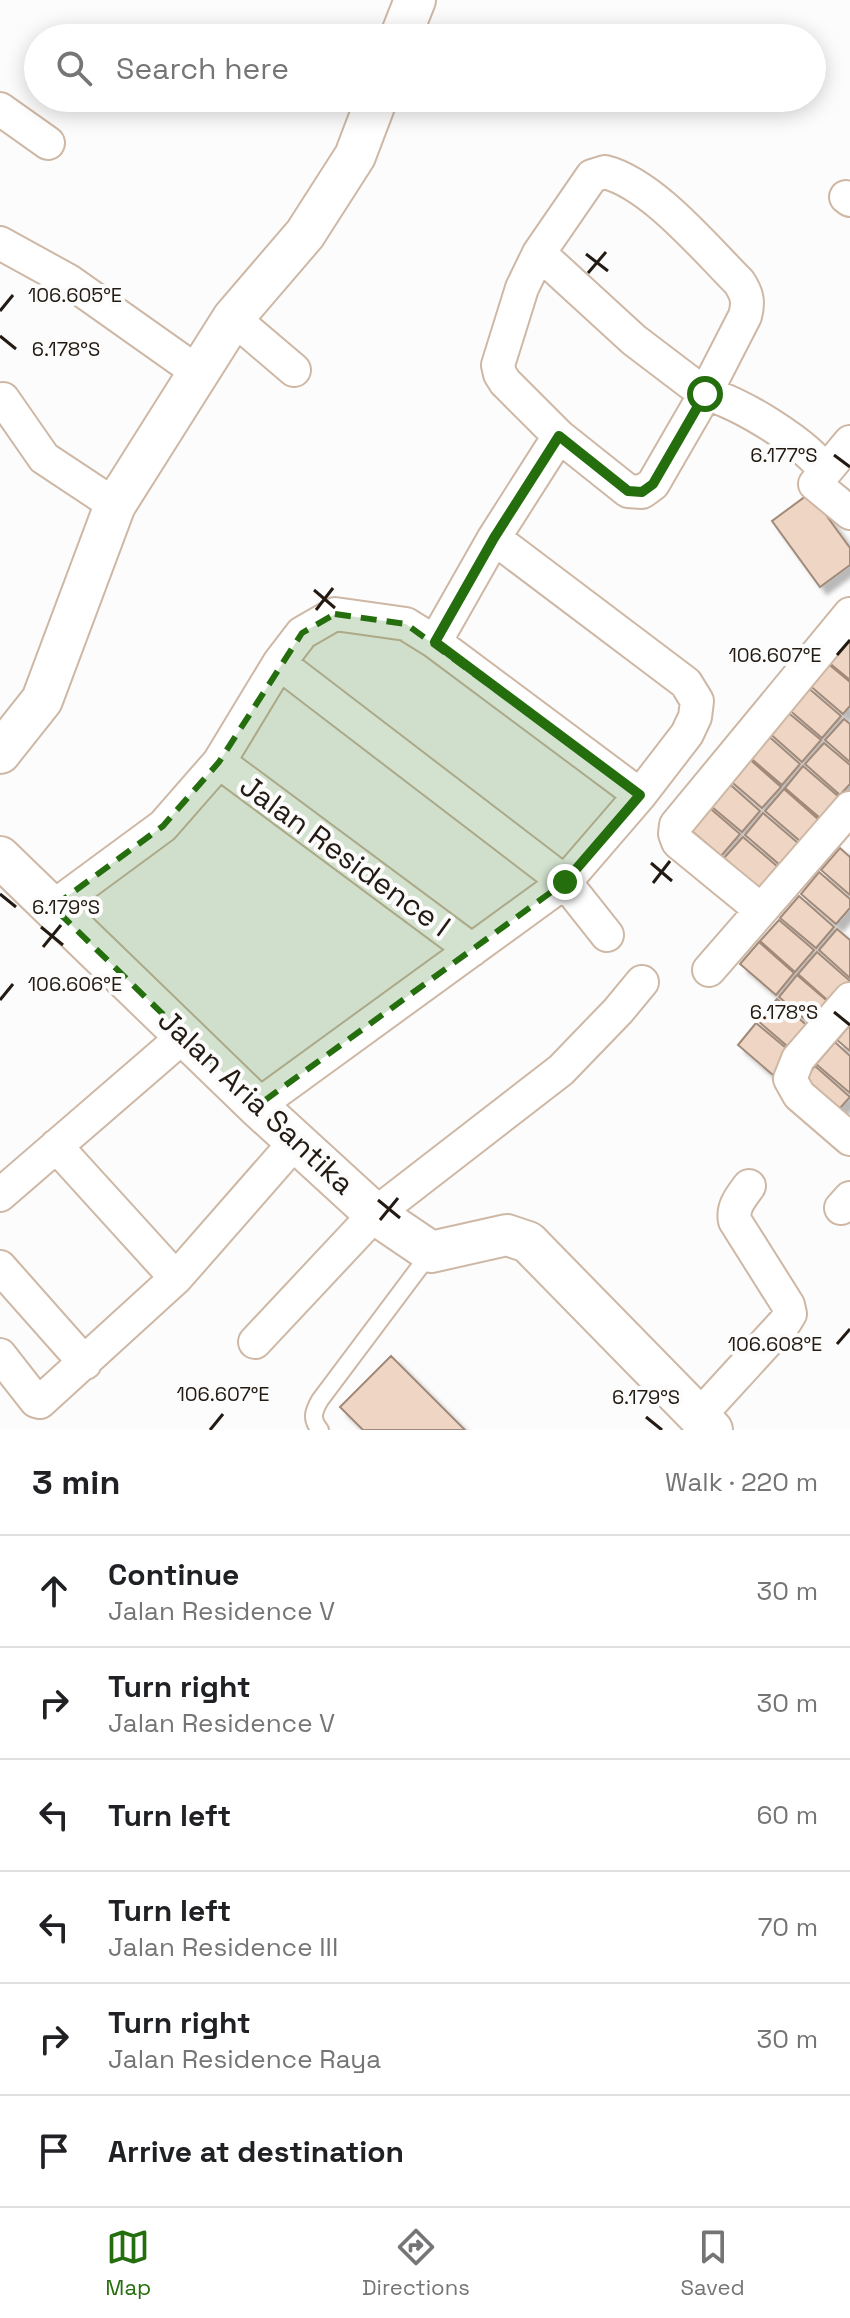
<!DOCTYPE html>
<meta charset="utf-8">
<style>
:root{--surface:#fff;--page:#f6f6f6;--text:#202124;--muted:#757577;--line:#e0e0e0;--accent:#256e0e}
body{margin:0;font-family:"Space Grotesk",sans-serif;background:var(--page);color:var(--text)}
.stop{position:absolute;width:24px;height:24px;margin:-18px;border:6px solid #256e0e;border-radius:50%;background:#fff}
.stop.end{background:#256e0e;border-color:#fff;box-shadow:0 2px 8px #0008}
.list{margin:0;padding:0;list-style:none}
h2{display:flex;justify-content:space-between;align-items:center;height:104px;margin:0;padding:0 32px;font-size:34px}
h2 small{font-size:26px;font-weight:400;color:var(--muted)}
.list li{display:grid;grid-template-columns:52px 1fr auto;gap:24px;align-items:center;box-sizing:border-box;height:112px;padding:0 32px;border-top:2px solid var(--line)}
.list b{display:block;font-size:30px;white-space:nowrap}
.list p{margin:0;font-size:26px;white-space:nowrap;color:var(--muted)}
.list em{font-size:26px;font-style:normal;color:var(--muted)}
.icon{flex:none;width:44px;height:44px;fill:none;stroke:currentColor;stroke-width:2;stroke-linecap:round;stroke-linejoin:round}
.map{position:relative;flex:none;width:850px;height:1430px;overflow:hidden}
.search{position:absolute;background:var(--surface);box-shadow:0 4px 20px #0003;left:24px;right:24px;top:24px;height:88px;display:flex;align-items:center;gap:20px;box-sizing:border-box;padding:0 28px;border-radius:44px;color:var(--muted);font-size:30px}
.sheet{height:776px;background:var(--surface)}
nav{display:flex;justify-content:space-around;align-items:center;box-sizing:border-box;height:112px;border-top:2px solid var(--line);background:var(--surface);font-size:22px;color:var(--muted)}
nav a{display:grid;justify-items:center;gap:4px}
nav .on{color:var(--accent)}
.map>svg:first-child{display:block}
.building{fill:#efd6c4;stroke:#a18a79;stroke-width:2;filter:url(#shadow)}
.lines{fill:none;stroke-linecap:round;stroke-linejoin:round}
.service-casing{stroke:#ceb8a5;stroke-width:20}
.minor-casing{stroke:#ceb8a5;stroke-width:36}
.tertiary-casing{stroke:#ceb8a5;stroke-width:44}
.service{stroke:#fff;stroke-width:16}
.minor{stroke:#fff;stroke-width:32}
.tertiary{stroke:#fff;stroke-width:40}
.route{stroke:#256e0e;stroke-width:10}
.marked{fill:#256e0e;fill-opacity:0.2;stroke:#256e0e;stroke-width:6;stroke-dasharray:16 10;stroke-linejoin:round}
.ticks{fill:none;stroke:#231b13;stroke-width:3}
.labels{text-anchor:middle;stroke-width:8;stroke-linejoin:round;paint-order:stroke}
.street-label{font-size:30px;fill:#231b13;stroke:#fcfcfc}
.ticks-label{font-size:20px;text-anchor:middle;fill:#231b13;stroke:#fcfcfc;stroke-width:8;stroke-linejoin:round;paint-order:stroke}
</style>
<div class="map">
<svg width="850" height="1430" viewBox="0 0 850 1430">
<defs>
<filter id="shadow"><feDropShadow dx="7" dy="7" stdDeviation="2" flood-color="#0004"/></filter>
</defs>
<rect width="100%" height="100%" fill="#fcfcfc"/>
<path class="building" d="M810,493L850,548V565L820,587L772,521Z
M846,639L850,642V680L827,661Z
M826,662L850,682V706L843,714L808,684Z
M806,686L841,716L822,738L787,708Z
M785,710L821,740L802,762L767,731Z
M844,719L850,724V762L825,740Z
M765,733L800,764L782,785L747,755Z
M824,743L850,765V784L840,795L805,764Z
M746,756L781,787L762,808L727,778Z
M803,766L839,797L820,818L785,788Z
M725,780L760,811L742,832L706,802Z
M784,789L819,820L800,841L765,811Z
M705,804L740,834L721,856L686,826Z
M763,813L798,843L780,865L745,835Z
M743,837L778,867L759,889L724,858Z
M840,848L850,857V895L821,870Z
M819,872L850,899V908L836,924L801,894Z
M799,896L834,927L816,948L780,918Z
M779,920L814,950L795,972L760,941Z
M837,929L850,940V978L819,950Z
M759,942L794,973L776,995L740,964Z
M817,952L850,981V985L833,1005L798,974Z
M797,975L833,1006L814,1027L779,997Z
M777,999L812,1030L793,1051L758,1021Z
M756,1023L792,1053L773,1075L738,1045Z
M850,1025V1051L837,1040Z
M835,1042L850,1056V1093L816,1064Z
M815,1066L850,1097L831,1118L796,1088Z
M391,1356L465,1430H363L340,1407Z"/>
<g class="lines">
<defs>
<path id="service" d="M320,1430C311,1419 313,1412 320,1400L431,1252"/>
<path id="minor" d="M0,109L48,143
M605,172C652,184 704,247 739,282C747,294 749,302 745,316L705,394L653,484L642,492L628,491L559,436L505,382L500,374L498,365L522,288L539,253L592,176Z
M846,197L850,200
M0,243L69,281L199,373
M539,253L634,340L705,394C735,399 811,446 825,472
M233,318L294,370
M3,399L44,458L115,505
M850,442L815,484L850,513
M435,642L494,538L559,436
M279,663L565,882L607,935
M219,762L472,950
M53,907L163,826L219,762L279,663L302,633L335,614L406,624L435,642L640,795
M761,910L678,842L675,834L676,825L850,614
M709,970L850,808
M850,999L798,1059L790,1079L799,1095L850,1139
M257,1106L565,882L640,795L687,734L695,717L697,701L686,683L494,538
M56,1146L176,1278
M0,1195L185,1035
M841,1208L850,1198
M0,1267L85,1363
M255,1342L375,1214L561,1070L618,1011L642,982
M0,1355L36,1401L40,1402L176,1278L296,1141
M699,1416L785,1322L790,1314L788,1305L735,1221C732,1207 741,1197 749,1186"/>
<path id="tertiary" d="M400,38L415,0
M0,753L42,700L115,505L233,318L305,234L355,156L377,98
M0,857L257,1106L375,1214L431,1252L507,1235L528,1242L712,1430"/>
</defs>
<use href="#service" class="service-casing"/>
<use href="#minor" class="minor-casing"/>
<use href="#tertiary" class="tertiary-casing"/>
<use href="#service" class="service"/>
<use href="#minor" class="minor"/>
<use href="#tertiary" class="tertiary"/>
</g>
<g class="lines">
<path class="route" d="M565,882L640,795L435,642L494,538L559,436L628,491L642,492L653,484L705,394"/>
</g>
<path class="marked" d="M335,614L406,624L640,795L565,882L257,1106L53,907L163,826L219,762L302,633Z"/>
<path class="ticks" d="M586,254L608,271M588,273L606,252M0,311L13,295M0,336L16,349M834,455L850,467M314,590L335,608M316,610L333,588M837,655L850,640M651,863L672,881M653,883L670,861M0,894L16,907M41,927L63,945M43,947L61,925M0,1000L13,984M834,1012L850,1025M378,1200L400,1218M380,1220L398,1198M837,1344L850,1329M646,1417L662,1430M210,1430L223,1414"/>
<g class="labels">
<g class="street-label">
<text transform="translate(345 856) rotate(36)" y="10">Jalan Residence I</text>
<text transform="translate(256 1102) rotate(43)" y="10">Jalan Aria Santika</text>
</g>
</g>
<g class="ticks-label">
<text x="75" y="302">106.605°E</text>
<text x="66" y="356">6.178°S</text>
<text x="784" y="462">6.177°S</text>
<text x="775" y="662">106.607°E</text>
<text x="66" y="914">6.179°S</text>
<text x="75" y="991">106.606°E</text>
<text x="784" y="1019">6.178°S</text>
<text x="775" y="1351">106.608°E</text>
<text x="223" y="1401">106.607°E</text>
<text x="646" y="1404">6.179°S</text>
</g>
</svg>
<div class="stop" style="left:705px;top:394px"></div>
<div class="stop end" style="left:565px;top:882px"></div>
<div class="search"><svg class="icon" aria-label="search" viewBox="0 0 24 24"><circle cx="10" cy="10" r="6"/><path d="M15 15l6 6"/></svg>Search here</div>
</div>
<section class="sheet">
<h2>3 min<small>Walk · 220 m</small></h2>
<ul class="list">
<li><svg class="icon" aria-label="ahead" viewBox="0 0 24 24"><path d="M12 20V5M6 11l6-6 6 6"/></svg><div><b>Continue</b><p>Jalan Residence V</p></div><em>30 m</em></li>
<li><svg class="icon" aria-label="right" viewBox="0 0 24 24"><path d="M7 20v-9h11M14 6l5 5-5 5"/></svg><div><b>Turn right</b><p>Jalan Residence V</p></div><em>30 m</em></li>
<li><svg class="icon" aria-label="left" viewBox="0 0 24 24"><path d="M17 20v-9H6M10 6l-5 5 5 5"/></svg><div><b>Turn left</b></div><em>60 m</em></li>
<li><svg class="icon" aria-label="left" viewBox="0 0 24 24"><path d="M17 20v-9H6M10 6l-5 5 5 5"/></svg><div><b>Turn left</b><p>Jalan Residence III</p></div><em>70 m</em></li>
<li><svg class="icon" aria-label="right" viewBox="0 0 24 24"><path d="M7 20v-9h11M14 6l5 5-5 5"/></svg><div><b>Turn right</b><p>Jalan Residence Raya</p></div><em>30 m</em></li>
<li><svg class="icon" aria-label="arrive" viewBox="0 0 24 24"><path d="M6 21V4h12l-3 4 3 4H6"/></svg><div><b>Arrive at destination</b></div></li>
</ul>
</section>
<nav>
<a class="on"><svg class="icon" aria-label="map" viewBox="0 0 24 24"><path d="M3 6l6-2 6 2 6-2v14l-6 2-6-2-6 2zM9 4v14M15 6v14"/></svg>Map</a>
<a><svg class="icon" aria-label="directions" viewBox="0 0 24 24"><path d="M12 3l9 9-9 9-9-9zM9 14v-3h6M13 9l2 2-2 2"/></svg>Directions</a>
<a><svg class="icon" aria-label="saved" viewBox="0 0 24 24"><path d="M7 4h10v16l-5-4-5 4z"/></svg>Saved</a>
</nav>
